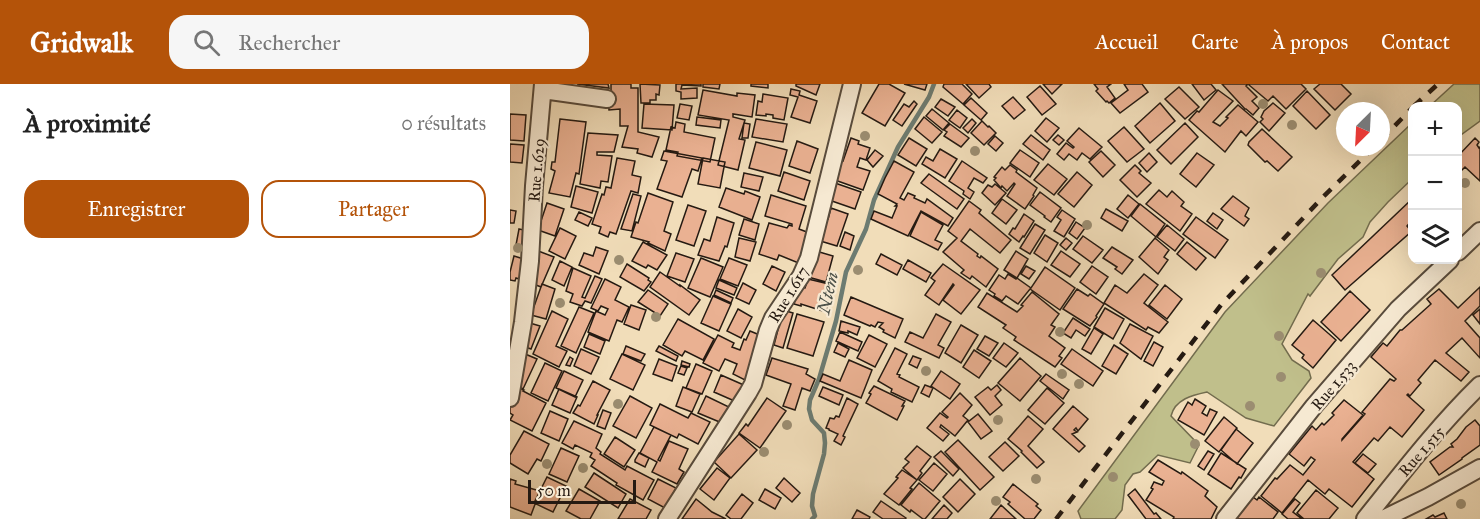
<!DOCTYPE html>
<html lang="fr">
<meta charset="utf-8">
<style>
:root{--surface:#fff;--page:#f6f6f6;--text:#222;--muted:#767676;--line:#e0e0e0;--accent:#b45309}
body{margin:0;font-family:"IM FELL Great Primer",serif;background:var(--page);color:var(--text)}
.controls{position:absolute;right:18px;top:18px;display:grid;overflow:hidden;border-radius:12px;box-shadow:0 6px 24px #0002}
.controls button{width:54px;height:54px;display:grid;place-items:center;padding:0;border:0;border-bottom:2px solid var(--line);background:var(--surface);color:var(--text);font:30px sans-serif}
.compass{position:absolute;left:826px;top:18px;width:54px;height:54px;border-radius:50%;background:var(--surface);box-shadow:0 6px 24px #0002;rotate:204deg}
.scale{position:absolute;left:18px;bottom:15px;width:108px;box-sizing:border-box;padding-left:6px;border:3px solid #251a12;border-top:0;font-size:16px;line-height:21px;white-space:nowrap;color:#251a12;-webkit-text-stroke:4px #f6e9d2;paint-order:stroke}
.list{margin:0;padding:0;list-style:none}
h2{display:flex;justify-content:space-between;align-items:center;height:78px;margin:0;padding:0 24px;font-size:26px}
h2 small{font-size:20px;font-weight:400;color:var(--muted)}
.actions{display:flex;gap:12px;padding:18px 24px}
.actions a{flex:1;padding:14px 0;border:2px solid var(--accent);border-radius:18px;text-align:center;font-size:21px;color:var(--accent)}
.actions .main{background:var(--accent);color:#fff}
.icon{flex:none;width:33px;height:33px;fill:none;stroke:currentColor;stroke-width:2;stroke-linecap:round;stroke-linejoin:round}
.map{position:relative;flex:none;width:970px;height:435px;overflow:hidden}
header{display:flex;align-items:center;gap:36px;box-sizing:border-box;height:84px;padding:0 30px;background:var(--accent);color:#fff}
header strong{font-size:28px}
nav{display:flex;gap:33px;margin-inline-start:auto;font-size:21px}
.search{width:420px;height:54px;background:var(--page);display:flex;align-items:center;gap:15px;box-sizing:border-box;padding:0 21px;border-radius:18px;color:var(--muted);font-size:22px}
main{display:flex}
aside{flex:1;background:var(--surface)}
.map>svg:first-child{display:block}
.green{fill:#c0bf8b;stroke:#726c4e;stroke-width:1.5}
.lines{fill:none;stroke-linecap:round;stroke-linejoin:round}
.stream{stroke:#6c7b71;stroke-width:4.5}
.building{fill:#eab192;stroke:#251a12;stroke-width:1.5}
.minor-casing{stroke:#584b3c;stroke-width:20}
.minor{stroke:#f6e9d2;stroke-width:16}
.rail{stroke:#251a12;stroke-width:4.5;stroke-dasharray:10 10;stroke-linecap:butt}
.tree{fill:#9b8d71}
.labels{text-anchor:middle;stroke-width:4.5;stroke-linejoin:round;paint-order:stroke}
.street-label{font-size:16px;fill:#251a12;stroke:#f6e9d2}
.water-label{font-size:18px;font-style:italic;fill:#4e524a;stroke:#f6e9d2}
</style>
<header>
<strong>Gridwalk</strong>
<div class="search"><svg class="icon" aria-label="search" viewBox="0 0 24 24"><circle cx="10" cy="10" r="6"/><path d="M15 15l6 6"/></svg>Rechercher</div>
<nav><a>Accueil</a><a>Carte</a><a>À propos</a><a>Contact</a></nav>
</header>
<main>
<aside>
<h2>À proximité<small>0 résultats</small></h2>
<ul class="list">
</ul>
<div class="actions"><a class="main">Enregistrer</a><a>Partager</a></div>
</aside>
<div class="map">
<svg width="970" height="435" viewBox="0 0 970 435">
<rect width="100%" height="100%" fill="#f1ddb9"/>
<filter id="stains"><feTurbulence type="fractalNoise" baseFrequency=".00333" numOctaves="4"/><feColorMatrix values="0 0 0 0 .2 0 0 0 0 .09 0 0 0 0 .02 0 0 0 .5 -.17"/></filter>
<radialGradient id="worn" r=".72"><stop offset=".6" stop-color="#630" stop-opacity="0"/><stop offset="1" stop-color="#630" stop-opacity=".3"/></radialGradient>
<path class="green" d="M944,0H970V37L948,53V22H920Z
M902,39V95L878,118L860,138L853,153L828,175L800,212L798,210L772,260L782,276L799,287L801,294L764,342L736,334L697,308C683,311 665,315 661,332L689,361L680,379L648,371L630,388L623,390L615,401L612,426L605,435H571L568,427L715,228L818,119Z"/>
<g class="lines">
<path class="stream" d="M302,435L305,432L302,422L303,410L314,370L315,359L314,349L302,336L299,325L300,316L309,295L326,237L336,188L356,145L364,116L388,63L419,13L424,0"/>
</g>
<path class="building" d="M67,0H98L99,4Z
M101,0H121V4H128V48L149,53L142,73L127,69L128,65L112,63L118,42H110V25L99,26L98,17H101Z
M130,0L150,1L149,11L146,10V16H140V19H131Z
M166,0H191V2L172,1L171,5L187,4V14L171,15V8L166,7Z
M193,0H210L209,5L193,3Z
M241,0H258V4L241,2Z
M286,0H310L306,11L286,2Z
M369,0H379L395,9L375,42L352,29Z
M394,0H417L415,6Z
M434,0H452L462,10L453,20L433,3Z
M456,0H479L481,3L469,14Z
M533,0H552L542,10Z
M584,0H601L597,3L605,14L599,19L597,17L596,18L586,7L588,5Z
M614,0H632L638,8L610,29L601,19L618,6Z
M682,0H701L706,6L694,16Z
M712,0H738L736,2L747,13L742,17L749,24L743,31L736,25H735Z
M739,0H791L796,5L776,25L763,12L758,17L739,1Z
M810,0H831L841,10L825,26L804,5Z
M530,2L546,20L532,31L517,13Z
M669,3L689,23L675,35L655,15Z
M281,5L290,7L289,11L307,17L300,39L281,33L288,13L280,11Z
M193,6L227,12V9L245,11L242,33L223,30V33L235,36L229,55L235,56L228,86L208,81L219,36L188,31Z
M708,6L723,17L703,38L710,42L718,34L716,33L728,21L748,38L736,52L731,47L715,68L679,36L687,27L689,28Z
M797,7L820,31L806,45L783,22Z
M253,10L278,14L274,36L263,34V31L256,30V32L246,31L248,17L252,18Z
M503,13L515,26L504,35L492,22Z
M461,14L477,29L471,36L454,21Z
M431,15L445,23L438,32L425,23Z
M404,17L407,20L392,42L383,36L394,20L399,23Z
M650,19L665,37L640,59L625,42Z
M763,19L775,29L759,47L750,38L753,35L751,33L754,27Z
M134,20L164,21L162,46L132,44Z
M170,20L182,22L179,36L167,34Z
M422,25L439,39L433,46L416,32Z
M447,26L457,34L450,44L439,36Z
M0,30L16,31L14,57L0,56Z
M187,33L211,36L210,44L186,41Z
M414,33L432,48L422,59L405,45Z
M536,34L549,44L537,58L525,47Z
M50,35L76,38L69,90L66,89L60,113L39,109L45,87L41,85L42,78H45Z
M246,35L277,40L273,58L242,53Z
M462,35L466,39L458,49L453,44Z
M472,37L478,43L479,42L486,49L474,61L461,49Z
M166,38L175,40L174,48L205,54L200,78L167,72L168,68L156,66L161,43L165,44Z
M234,39L240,40L238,54H232Z
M675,39L688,53L661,80L647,66Z
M440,40L459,54L451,63L434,52L437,48L434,46Z
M614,43L634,65L617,78L598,57Z
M569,44L592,63L580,75L572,69L567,76L559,70L554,76L547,70L556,59L563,64L564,63L557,57Z
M752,45L782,73L768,87L757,77L755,78L738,61L739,58Z
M78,49L108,51L104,68H87V71L102,72L98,98L91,97L90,104L70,100Z
M521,51L540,66L533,76L513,60Z
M548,51L554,56L549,61L543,56Z
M485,52L493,59L486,67L478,60Z
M341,54L349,57L348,60L360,64L356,76L350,74L347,83L360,87L353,106L322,95L329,76L333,77Z
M399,54L417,65L406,82L388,71Z
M965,54L969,58L967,61L969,64L970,63V97L955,83L948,90V72Z
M287,57L308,65L300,89L279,82Z
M246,58L277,66L270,92L239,84Z
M0,60L14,61L12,79L0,78Z
M430,65L447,75L435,94L412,80L416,73L423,77Z
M365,66L373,72L363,83L357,76Z
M510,66L529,79L520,93L500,79Z
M154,67L192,74L188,87L182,85L172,113L147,105L157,77L151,76Z
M591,67L605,81L593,93L579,78Z
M639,69L647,78L637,88L629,79Z
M687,69L704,81L686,103L670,90Z
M107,74L125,77L122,91L131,93L128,109L121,107L106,150L100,148L98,153L89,149L91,143L82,140L92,110L94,111L96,103L101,104Z
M193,74L215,78L210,104L188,100Z
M384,77L404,88L390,114L394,116L398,109L405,112L404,114L415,119L417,115L443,134L438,142L411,127L398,152L361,135L364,127L382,134L387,122H385L387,120L368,110L375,94Z
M452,77L477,94L473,99L464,94L458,104L464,108L460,115L453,110L454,107L439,97Z
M538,80L557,95L544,111L524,96Z
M500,81L507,86L506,88L527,104L523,111L524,112L515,125L497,112L505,100L504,99L497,107L492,102L491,104L484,96L486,94L484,93L492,83L495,86Z
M625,81L631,87L629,89L641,99L627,113L610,96Z
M274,88L300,97L294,116L268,107Z
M567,88L582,101L564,123L548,110Z
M234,89L253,93L249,107L231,103Z
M419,90L454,115L447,125L411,99Z
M325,99L351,108L345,125L319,116Z
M485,100L496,109L485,121L472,109L478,101L482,103Z
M66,102L88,108L82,129L61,123Z
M216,104L234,110L235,107L250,113L242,136L209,123Z
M649,106L657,113L662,107L674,118L671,122L682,130L670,147L636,120Z
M530,108L551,124L541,138L534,133L535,132L520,121Z
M138,109L163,118L154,147L161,150L155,167L138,159L139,158L121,153L126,138L128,139Z
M123,110L131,112L122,147L111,145Z
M261,111L296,122L289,145L302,150L291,180L269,171L267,176L249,170L259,139L277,144L279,141L282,142V140L255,132Z
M618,111L629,120L618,134L607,125Z
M723,112L739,124L735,132L739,135L734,142L711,125Z
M492,115L507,126L496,140L482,129Z
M902,115V136L897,142L901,147L902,145V150L901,148L835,206L822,191Z
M459,117L471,126L469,129L501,156L490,169L460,145L451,157L468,170L467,172L470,174L471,172L488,185L476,203L462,192L460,195L451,189L454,186L433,168L447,154L438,147Z
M37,119L54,125L45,152L28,146Z
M630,120L655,140L646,153L621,132Z
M178,121L196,127L184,162L166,156Z
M321,124L338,130L327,162L307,156L314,134L318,135Z
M596,125L618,137L612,147L591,134Z
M0,126L6,127L4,139H0Z
M552,126L565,135L554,153L544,147L551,136L547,133Z
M69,128L82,134L78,142L65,136Z
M411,128L433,141L425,156L432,159L428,166L400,152Z
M703,129L713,136L707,145L697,137Z
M514,130L524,137L514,153L513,152L509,158L499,150L503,144L505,145Z
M207,133L224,139L217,163L215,162L209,177L188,171L194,155L200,157Z
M686,133L718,156L705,174L673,150Z
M234,135L249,140L245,156L229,151Z
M566,138L575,144L567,155L559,149Z
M525,140L535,146L520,170L510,164Z
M657,141L674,155L665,167L647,153Z
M50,144L66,152L55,175L39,167Z
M9,145L19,147L16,163L6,161Z
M335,148L344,152L340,166L330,162Z
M535,151L548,159L537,178L524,169Z
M573,152L593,166L582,179L563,165Z
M229,154L246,158L240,177L225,173Z
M556,154L562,159L556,166L550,161Z
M645,154L659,166L654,173L658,176L648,190L629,173Z
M133,158L157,171L147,186L138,181L136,184L122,177Z
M677,158L696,174L686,186L667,170Z
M86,163L98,167L89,190L69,181L74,169L83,172Z
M602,163L623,176L612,190L605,185L607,183L593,174Z
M23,165L44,173L31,203L16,197Z
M306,167L323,172L316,198L298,193Z
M506,167L518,175L507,194L521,204L535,183L565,204L550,226L520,205L508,220L496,212L492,217L484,212L485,210L479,206L489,191L495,195L498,190L506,195L507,194L494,186Z
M551,167L570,180L560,193L541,181Z
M166,169L184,175L175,198L157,192Z
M371,170L392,181L387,191L366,180Z
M4,172L17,176L12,196L6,194L5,197L0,196V188Z
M191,174L213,183L200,213L178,204Z
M219,174L237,181L228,202L210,195Z
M398,176L421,189L416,198L393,185Z
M50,177L62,183L54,202L42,196Z
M117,180L139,194L138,196L141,198L134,207L110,193Z
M433,180L470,206L451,230L433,216L444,201L443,200L429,221L415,211L425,197L421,194Z
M262,182L275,188L266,207L253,200Z
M516,182L525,187L519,195L511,190Z
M582,182L598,193L586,210L570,198Z
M63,184L81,192L72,213L75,214L85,192L92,195L81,219L75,217L72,222L60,218L63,210L56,207Z
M150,188L170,202V201L190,216L179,231L140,203Z
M634,190L648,201L634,219L658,238L649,249L638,243L636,246L594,219L605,201L617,209Z
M95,195L111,203L105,216L119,223L112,238L107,236L99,257L78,248L86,227L95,231L98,225L91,222L88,227L81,224Z
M298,195L323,201L316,228L291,220V222L284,220L289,203L295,204Z
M209,196L227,204L224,211L206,204Z
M233,199L246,206L239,220L226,214Z
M32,200L45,205L36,235L21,231Z
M655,201L672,215L657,235L639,221Z
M970,203V222L955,237L970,254V274L952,254L936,269L959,288L951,297L925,276L908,296L911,299L900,312L898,310L897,311L914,326L892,353L880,343L868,357L864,354L843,378L864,395L842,423L819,405L815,410L798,396L772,429L751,412L765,394L767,395L780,381L793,391L805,376L801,373L794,382L779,370L802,342L806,346L812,339L814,341L824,331L822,329L834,316L853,331L832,355V356L855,330L852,328L880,295L884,297L886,295L861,273L873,259L877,262L890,246H892L921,220L917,215L929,205L948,224Z
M567,205L578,212L580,210L594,220L586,232L587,233L580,242L553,225Z
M138,206L158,220L150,232L128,218Z
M206,206L223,214L221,219L204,211Z
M840,207L860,226L831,257L811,238Z
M522,208L549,230L541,241L545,243L539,252L555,264L549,272L552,274L545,283L504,256L506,253L493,244L496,241L468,223L477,209L507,228L513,222L511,221Z
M203,212L221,220L209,247L191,239Z
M341,213L393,235L385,254L373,248L374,246L369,243L373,239L368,238L365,243L361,241L360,242L334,231Z
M121,221L136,226L129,246L114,240Z
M69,223L84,229L66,269L51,262Z
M595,224L614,235L603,255L584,243Z
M228,225L242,233L231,254L217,247Z
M970,225V240L963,231Z
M273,226L283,229L273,264L264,261Z
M42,227L58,235L46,262L57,267L49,283L23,270Z
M287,230L314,238L303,272L277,264Z
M426,230L441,238L428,261L434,264L429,274L395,258L400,248L413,254Z
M563,234L580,245L575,252L566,246L561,254L553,249Z
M168,235L204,255L193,276L175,267L172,272L153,261Z
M803,236L826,256L803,284L792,274L794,271L782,261Z
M13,237L30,242L21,265L7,260Z
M331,237L350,243L347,251L338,247V249L329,247Z
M620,240L643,252L631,275L610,259Z
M451,241L468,251L451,279L435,269Z
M584,244L593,250L581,270L572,265Z
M240,247L252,252L237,297L223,290L227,280L215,275L209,287L193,279L208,251L224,259L222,263L230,266L234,255L236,256Z
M330,248L352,258L348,267L326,257Z
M79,250L95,257L90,270L74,263Z
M359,251L377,260L365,283L347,274Z
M475,252L488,259L479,272L467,265Z
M644,258L653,263L643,282L634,277Z
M328,259L339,265L335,273L324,268Z
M494,259L508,269L496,283L483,274Z
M604,261L618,270L606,290L592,282Z
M116,262L135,270L131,277L113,270Z
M149,262L168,272L166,277L146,267Z
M385,264L397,270L387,290L390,291L389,293L409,303L402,318L381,308L382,305L368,297Z
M71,265L89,273L81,290L64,282Z
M562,265L593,287L583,302L551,280Z
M464,266L481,277L469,294L453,283Z
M8,267L27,275L13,305L8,302Z
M112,270L135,281L123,306L100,295Z
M403,272L411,275L407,284L399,280Z
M60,273L63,275L60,282L56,281Z
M262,274L298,285L296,290L305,295L300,307L292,304L285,326L273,322L281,300L256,291Z
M510,274L531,292L510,317L488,299Z
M149,275L167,282L162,297L143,290Z
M339,276L362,286L351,314L310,297L313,290L330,297Z
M172,277L180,280L179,283L171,281Z
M35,279L52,287L38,317L21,309Z
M186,280L202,287L192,310L176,304Z
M171,282L177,284L174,291L168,289Z
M54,287L73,296L65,313L46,304Z
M431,287L450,300L440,315L421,302Z
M536,290L559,306L553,315L530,297Z
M211,291L236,302L229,319L204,308Z
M83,297L100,306L87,331H88L84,340L63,329L68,321L70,322Z
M415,301L423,304L419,313L411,309Z
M487,301L491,306L485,312L492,321L480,331L465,313L478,303L481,306Z
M3,302L14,306L13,307L36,319L22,347L0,336L3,331L0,329V308Z
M364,302L395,317L392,322H394L387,336L356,319L361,310L359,309Z
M173,303L190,310L182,328L166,322Z
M313,303L333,311L329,321L309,312Z
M537,304L554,319L535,340L518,326Z
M49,305L67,313L60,329L42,321Z
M450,309L462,321L453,332L458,336L445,352L431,341L430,343L439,350L433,357L417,344L430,329L437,334L438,333L432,328Z
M120,312L142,324L126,354L103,342Z
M196,312L221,324L212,339L188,329Z
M257,314L276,327L250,364L229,349L236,340L238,342Z
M337,314L348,320L333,352L335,353L331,361L324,357L328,350L319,346V345L316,344L320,334L324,335L326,332L329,333Z
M685,315L696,322L692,329L697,332L700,325L707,328L694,351L668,336L678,318L682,321Z
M150,320L178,334L181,329L200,338L188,360L169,350L167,354L140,341Z
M563,322L578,335L568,347L566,344L564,346L567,348L562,350L575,362L569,368L543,345Z
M93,326L101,329L95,345L87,342Z
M40,327L58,335L49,357L31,349Z
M468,330L482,347L471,355L458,338Z
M518,332L533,345L518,362L534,378L527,384L511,368L512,367L498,355Z
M714,333L727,344L709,368L695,357Z
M965,336L970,342V361L952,374V375L929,391L920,378L940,363H943L941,360L947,355L956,343Z
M64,337L92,350L86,364L91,368L90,370L115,386L117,382L144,396L133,416L106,401L107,399L81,382L85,376L80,373L82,369L65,361L63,365L52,359Z
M144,343L161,351L148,376L150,377L159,357L178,365L169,385L174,388L167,400L142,388L147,378L130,369Z
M726,345L743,359L727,380L711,366Z
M14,347L39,360L31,377L27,375L18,390L0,379V371Z
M229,350L247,366L221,394L204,378Z
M105,353L125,366L114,383L94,370Z
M448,356L484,393L470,406L435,368Z
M495,358L509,372L493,387L479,373Z
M407,362L421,373L410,387L412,389L407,396L393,384L399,378L395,375Z
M51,364L69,372L57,398L39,390Z
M431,367L449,385L443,392L424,373Z
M698,367L704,370L694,386L688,382Z
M129,369L139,374L135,383L125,378V376Z
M711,369L736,385L731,394L729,393L721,405L698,390Z
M853,370L866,380L858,389L845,379Z
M648,376L671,390L672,388L698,407L695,412L707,423L701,435H663L664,433L636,416L643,405L641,404L644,398L652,401L654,397L639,388Z
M424,379L437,390L423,407L409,396Z
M207,384L220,394L204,416L190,405Z
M392,386L407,396L400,404L402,405L389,421L374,410L388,394L386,393Z
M84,389L116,410L108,424L75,403Z
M37,393L56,402L43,428L24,419Z
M274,394L290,409L282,418L266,404Z
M0,395L6,397L5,400L30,407L21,431L0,423Z
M148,395L166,404L155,424L138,415Z
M450,395L465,410L448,428L433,413Z
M409,399L430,417L415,435H413L401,426L400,428L391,421Z
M503,400L528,420L526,422L531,426L524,435H515L498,420L500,418L493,413Z
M69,405L90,417L80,435H71L56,427Z
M255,405L271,414L265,425L249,416Z
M625,405L644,430L646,429L651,435H636L618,411Z
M806,406L828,424L819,435H794L787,429Z
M232,410L243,419L231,435H221L216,431Z
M743,413L747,416L749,413L768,428L763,435H726Z
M120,415L141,426L136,435H108Z
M186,415L202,428L216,435H172Z
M785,415L790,419L783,428L792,435H778L772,430Z
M371,417L396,434L395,435H373L363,428Z
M434,421L442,429L437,435H422Z
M491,421L506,435H480Z
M347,426L360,433L359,435H342Z
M934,429L937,435H916L923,431L925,433Z"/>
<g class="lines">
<defs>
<path id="minor" d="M33,6L97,15
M948,168L970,147
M0,314L13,238L20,177L24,102L33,0
M157,435L238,309L243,300L258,246L263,234L291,192L299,174L342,0
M715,435L804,322L888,225L940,176
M855,435C892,389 928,342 970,301
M873,435L918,413L970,384"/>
</defs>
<use href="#minor" class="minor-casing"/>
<use href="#minor" class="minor"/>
<path class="rail" d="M904,22L928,0
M871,56L902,24
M546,435L711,221L813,113L864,63"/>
</g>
<g class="tree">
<circle cx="753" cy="20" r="5"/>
<circle cx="782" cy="41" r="5"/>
<circle cx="355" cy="52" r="5"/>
<circle cx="465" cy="67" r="5"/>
<circle cx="955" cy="99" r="5"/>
<circle cx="577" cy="141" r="5"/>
<circle cx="8" cy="164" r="5"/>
<circle cx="109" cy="176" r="5"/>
<circle cx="348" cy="186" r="5"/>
<circle cx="811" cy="189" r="5"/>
<circle cx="50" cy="219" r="5"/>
<circle cx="146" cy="233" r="5"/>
<circle cx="550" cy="248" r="5"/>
<circle cx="769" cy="252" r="5"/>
<circle cx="416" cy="287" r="5"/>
<circle cx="552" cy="290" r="5"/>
<circle cx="771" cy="293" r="5"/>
<circle cx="569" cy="300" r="5"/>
<circle cx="108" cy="320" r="5"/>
<circle cx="740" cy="322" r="5"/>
<circle cx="488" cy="336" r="5"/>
<circle cx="277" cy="341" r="5"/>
<circle cx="685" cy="360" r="5"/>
<circle cx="254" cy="368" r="5"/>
<circle cx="37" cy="380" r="5"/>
<circle cx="73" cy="384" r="5"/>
<circle cx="603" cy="393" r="5"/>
<circle cx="526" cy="395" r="5"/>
<circle cx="486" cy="417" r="5"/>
<circle cx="951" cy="420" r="5"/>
</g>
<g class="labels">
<g class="street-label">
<text transform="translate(26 86) rotate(-85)" y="6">Rue 1.629</text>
<text transform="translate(278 210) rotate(-59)" y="6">Rue 1.617</text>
<text transform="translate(823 301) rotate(-50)" y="6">Rue 1.533</text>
<text transform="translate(911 367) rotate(-49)" y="6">Rue 1.515</text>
</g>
<g class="water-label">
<text transform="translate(318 209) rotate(-77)" y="6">Ntem</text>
</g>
</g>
<rect width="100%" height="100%" filter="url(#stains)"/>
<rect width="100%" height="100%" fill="url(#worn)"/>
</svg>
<div class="controls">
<button>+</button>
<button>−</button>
<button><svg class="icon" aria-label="layers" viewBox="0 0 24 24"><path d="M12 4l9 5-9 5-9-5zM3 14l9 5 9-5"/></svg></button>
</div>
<svg class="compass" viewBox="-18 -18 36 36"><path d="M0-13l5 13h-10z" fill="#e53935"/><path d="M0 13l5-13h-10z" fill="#767676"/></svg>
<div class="scale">50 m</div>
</div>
</main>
